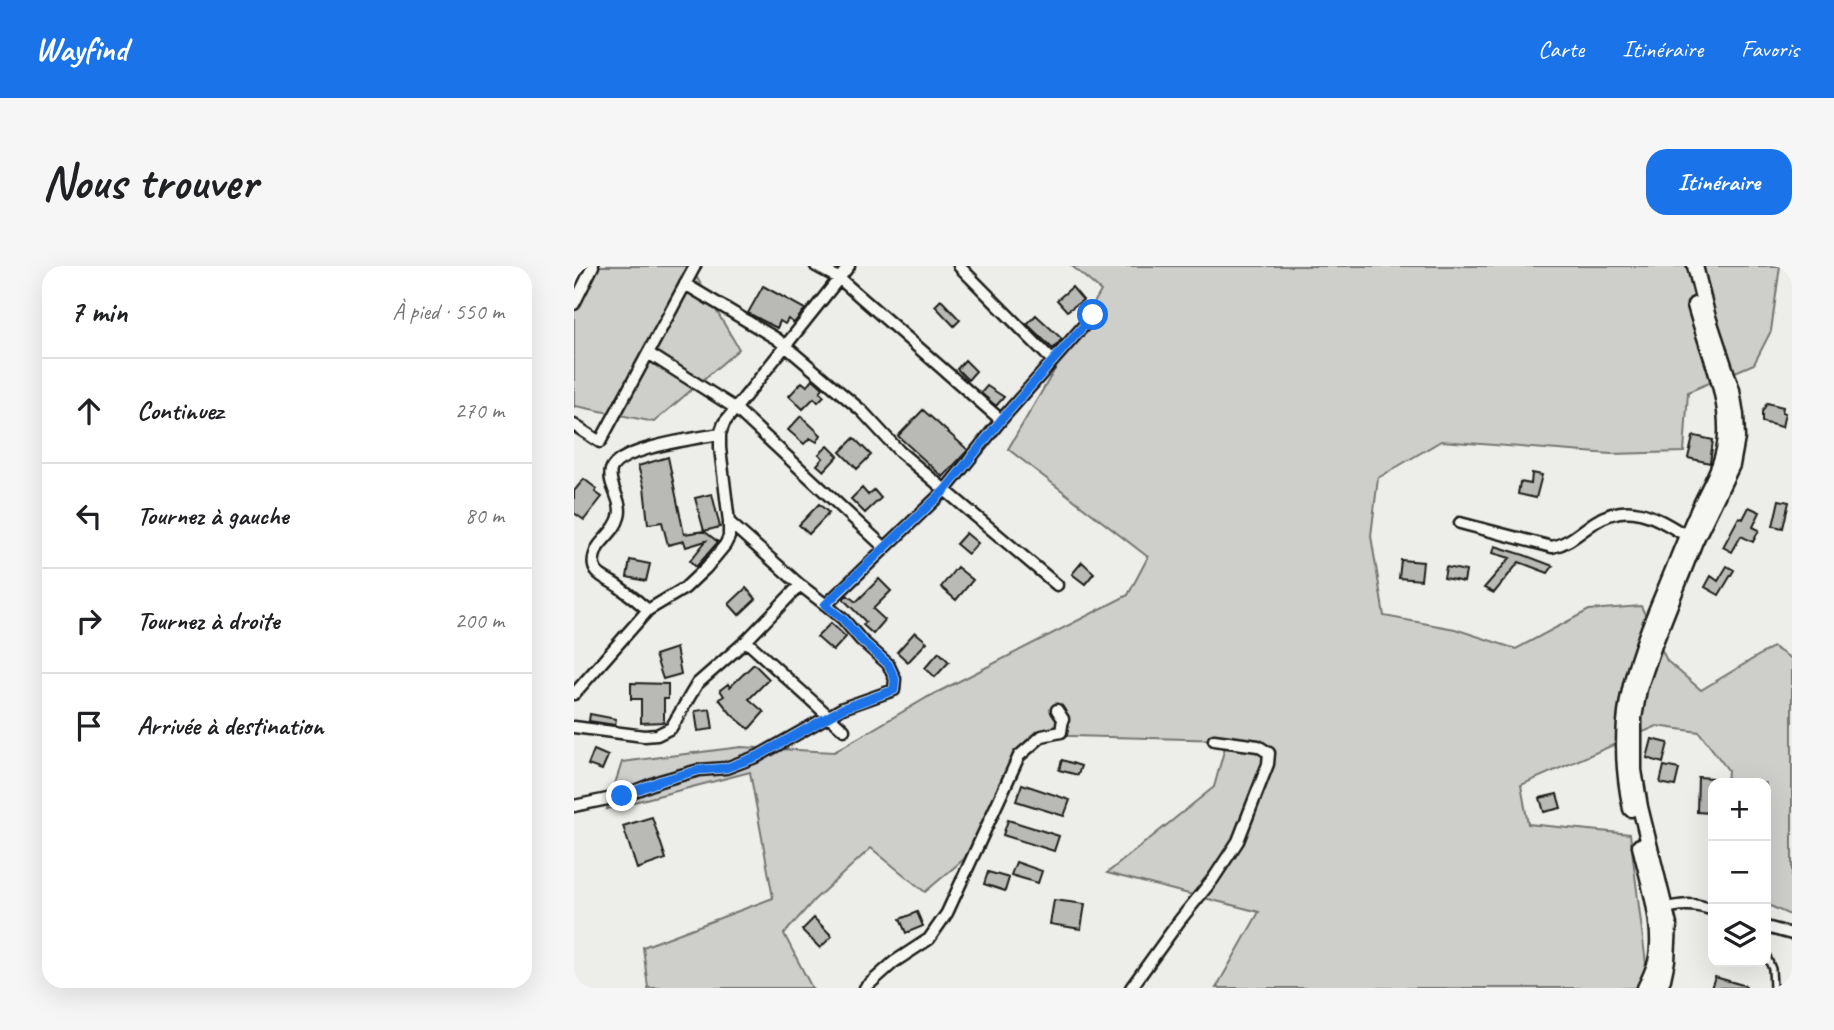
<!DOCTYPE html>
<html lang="fr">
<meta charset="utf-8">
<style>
:root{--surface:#fff;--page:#f6f6f6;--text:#202124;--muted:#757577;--line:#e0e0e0;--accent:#1a73e8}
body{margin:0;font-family:Caveat,sans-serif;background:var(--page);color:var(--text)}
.controls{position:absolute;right:21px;bottom:21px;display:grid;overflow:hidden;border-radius:14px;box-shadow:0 7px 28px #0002}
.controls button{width:63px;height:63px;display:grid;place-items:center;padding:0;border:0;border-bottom:2px solid var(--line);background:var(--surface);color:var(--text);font:35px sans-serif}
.stop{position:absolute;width:21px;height:21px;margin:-16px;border:5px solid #1a73e8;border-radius:50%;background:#fff}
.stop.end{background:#1a73e8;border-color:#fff;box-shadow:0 2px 7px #0008}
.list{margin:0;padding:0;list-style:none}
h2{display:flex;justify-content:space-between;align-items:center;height:91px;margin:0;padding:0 28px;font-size:30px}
h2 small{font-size:23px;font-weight:400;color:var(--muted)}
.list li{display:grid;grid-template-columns:46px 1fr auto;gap:21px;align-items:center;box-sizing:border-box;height:105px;padding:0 28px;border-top:2px solid var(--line)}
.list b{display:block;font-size:26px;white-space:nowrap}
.list em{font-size:23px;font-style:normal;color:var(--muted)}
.icon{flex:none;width:38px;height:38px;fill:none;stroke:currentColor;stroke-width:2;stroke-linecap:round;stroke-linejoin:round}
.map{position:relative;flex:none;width:1218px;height:722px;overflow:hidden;border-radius:21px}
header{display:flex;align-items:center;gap:42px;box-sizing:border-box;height:98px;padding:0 35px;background:var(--accent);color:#fff}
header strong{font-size:33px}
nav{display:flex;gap:38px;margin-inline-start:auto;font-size:24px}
.intro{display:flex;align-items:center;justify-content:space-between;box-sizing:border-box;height:168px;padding:0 42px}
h1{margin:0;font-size:49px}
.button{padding:18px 32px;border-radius:21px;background:var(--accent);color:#fff;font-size:24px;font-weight:700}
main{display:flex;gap:42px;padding:0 42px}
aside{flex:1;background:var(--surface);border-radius:21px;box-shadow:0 7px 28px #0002}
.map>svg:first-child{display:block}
.green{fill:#cececb;stroke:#757574;stroke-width:2}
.building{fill:#b9b9b6;stroke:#1c1c1c;stroke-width:2}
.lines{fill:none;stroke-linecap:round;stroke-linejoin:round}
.lane-casing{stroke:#1c1c1c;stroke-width:10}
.street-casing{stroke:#1c1c1c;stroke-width:15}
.secondary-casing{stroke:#1c1c1c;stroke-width:19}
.lane{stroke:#f6f6f2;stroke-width:5}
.street{stroke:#f6f6f2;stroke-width:10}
.secondary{stroke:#f6f6f2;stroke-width:14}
.route{stroke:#1a73e8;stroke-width:9}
</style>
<header>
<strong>Wayfind</strong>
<nav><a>Carte</a><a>Itinéraire</a><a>Favoris</a></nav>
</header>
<div class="intro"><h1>Nous trouver</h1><a class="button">Itinéraire</a></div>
<main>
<aside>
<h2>7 min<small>À pied · 550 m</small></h2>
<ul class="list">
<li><svg class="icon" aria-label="ahead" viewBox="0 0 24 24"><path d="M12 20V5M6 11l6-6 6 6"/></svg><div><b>Continuez</b></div><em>270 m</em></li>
<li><svg class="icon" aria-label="left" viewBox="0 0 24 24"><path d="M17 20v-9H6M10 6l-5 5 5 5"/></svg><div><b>Tournez à gauche</b></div><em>80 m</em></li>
<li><svg class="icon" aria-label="right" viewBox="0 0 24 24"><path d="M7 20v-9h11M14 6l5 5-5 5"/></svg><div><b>Tournez à droite</b></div><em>200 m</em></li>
<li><svg class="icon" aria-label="arrive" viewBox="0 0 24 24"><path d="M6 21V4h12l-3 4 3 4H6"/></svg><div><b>Arrivée à destination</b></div></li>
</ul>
</aside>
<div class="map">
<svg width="1218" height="722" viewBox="0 0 1218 722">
<rect width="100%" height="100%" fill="#edede9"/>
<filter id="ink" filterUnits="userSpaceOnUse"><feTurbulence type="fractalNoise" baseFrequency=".0143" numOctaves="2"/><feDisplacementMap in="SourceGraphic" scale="14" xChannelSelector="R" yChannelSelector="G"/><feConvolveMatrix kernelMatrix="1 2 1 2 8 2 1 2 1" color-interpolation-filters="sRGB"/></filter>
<g filter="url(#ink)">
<path class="green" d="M0,0H116L165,83L80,156L2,140L0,141Z
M498,0H1206L1197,65L1180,98L1114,126L1110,186L1037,188L867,175L804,212L797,270L810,350L881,363L942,383L1015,344L1067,340L1093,395L1127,424L1199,381L1218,393V650L1192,638V517H1153L1154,504L1125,466L1083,460L947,519L954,558L1056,568L1073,706L1063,722H642L685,646L533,607L640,521L653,474L457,469L390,593L351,626L297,582L240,634L210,668L238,722H74L69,681L199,632L176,506L33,543L48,496L167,481L260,486L354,431L554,329L574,291L434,183L527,25Z"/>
<path class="building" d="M189,20L231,43L220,57L214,53L211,58L206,55L203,62L174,47Z
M498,21L509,34L493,45L483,34Z
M367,34L386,54L380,60L361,40Z
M462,49L488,73L479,83L453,58Z
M391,94L402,105L394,114L383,103Z
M239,113L249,122L246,126L250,130L244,136L240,132L229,143L215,130L228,116L233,120Z
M413,120L430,131L422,140L407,127Z
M1193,137L1209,141L1208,146L1211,147L1208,161L1188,156V146Z
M349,144L394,184L369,211L324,170Z
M227,150L247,169L243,176L236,172L230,178L214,164Z
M1121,170L1139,174L1136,197L1114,192L1119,171Z
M280,172L297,189L283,203L266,186Z
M254,180L264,190L250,205L243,199L249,192L245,188Z
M94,191L110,268L130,265L121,232L138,228L146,261L130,265L144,276L122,301L116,295L132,275L112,281L110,275L94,279L88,256L74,258L70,221L64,200Z
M958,207L968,209L962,232L944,228L946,216L957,218Z
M10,213L23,223L21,226L28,231L10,254L0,247V225Z
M288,222L294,229L300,224L307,232L291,247L277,233Z
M1205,234L1215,236L1209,262L1199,260Z
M245,238L255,247L235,268L225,259Z
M1175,241L1186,246L1179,261L1185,264L1179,276L1167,270L1158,286L1149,281L1165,251L1169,253Z
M392,267L404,277L394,288L382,278Z
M921,280L950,289L979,300L974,307L945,296L920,327L910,322L936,292L919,287Z
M56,294L76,298L72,315L53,311Z
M827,294L849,296L847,314L825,312Z
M508,296L520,307L511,318L498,308Z
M1153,300L1160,304L1145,329L1131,321L1137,310L1144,315Z
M383,301L399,314L382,334L367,321Z
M872,301L892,305L890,316L870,312Z
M305,313L317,325L299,343L311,354L299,368L289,359L292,356L269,333L273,329L282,336Z
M172,322L182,333L165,349L155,338Z
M257,357L272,371L259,385L243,371Z
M341,366L353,376L334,396L323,386Z
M102,382L107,408L89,413L81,389Z
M365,386L375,396L361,411L351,402Z
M180,398L195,413L175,433L190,446L175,463L158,449L145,433L150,430L146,424L154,418L156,421Z
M57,417L94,418V433H90V456L67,457V433H57Z
M136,443L139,463L124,465L121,445Z
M16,448L42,453L41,459L15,455Z
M1078,473L1094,477L1089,497L1073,492Z
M20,484L34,490L28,504L14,499Z
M488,494L507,500L504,509L485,504Z
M1090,500L1105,503L1101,520L1086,517Z
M1124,511L1138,512L1136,547L1123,546Z
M448,518L496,534L490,550L442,535Z
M983,528L987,542L970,546L966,532Z
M78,551L92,593L63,603L49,560Z
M434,554L485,570L480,585L429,569Z
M442,596L468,605L464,617L437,609Z
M414,606L435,612L431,625L410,618Z
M480,634L511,638L507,663L476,658Z
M343,646L349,660L332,667L326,653Z
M240,652L258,670L246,682L228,664Z
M1141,711L1172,720L1171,722H1137Z"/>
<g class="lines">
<defs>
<path id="lane" d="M1192,688L1198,703L1199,722"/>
<path id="street" d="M242,0L266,13L427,154
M385,0L479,95
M111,18L203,73L288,145L326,186L483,319
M0,38L19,0
M74,87L161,142L310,281
M0,159L26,176L121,0
M155,256L226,319
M886,257L978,281C996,277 1006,266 1021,256C1058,232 1085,254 1118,273
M74,344C65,336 55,328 45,321C39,316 28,312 23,306C17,299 20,289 24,281C31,271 42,263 45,251C50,235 33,219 37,204C44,182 124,172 146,168
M172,375L270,464
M0,428L74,344L111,322L132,302L151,279L155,271V256L146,182V168L150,157L275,0
M0,461L70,470L83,469L97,462L123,418L172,375L226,319L252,339L371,224L427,154L519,49
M0,540L48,530L86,515L125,504L152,502L184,490L269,442L320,424L321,413L314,398L287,374L269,353L252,339
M1085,644C1106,638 1119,637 1139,644
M1192,661L1218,668
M291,722L320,696L355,673L373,647L445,490L468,470L487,466L489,453L483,444
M557,722L606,654L639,613L664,575L694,498L695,487L684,480L640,474"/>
<path id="secondary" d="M1057,543C1039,458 1057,404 1090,326C1101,300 1111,273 1123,247C1135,220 1151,198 1152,168C1154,125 1132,80 1121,39
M1066,580C1074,613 1090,663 1082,696C1079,705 1075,714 1071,722
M1084,722L1089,713L1093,694L1095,659L1066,541L1060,504V452L1065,423L1080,379L1121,275L1158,199L1163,172L1162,149L1158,124L1133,48L1121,0"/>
</defs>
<use href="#lane" class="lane-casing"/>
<use href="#street" class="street-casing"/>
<use href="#secondary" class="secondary-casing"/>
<use href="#lane" class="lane"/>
<use href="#street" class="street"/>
<use href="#secondary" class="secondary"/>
</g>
</g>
<g class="lines" filter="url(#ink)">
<path class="route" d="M48,530L86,515L125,504L152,502L184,490L270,442L320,424L321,413L314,398L287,374L269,353L251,339L371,224L427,154L519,49"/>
</g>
</svg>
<div class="controls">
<button>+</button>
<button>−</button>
<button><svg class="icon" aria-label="layers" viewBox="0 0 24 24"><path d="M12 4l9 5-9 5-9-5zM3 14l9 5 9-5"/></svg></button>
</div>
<div class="stop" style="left:519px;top:49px"></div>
<div class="stop end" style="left:48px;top:530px"></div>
</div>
</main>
